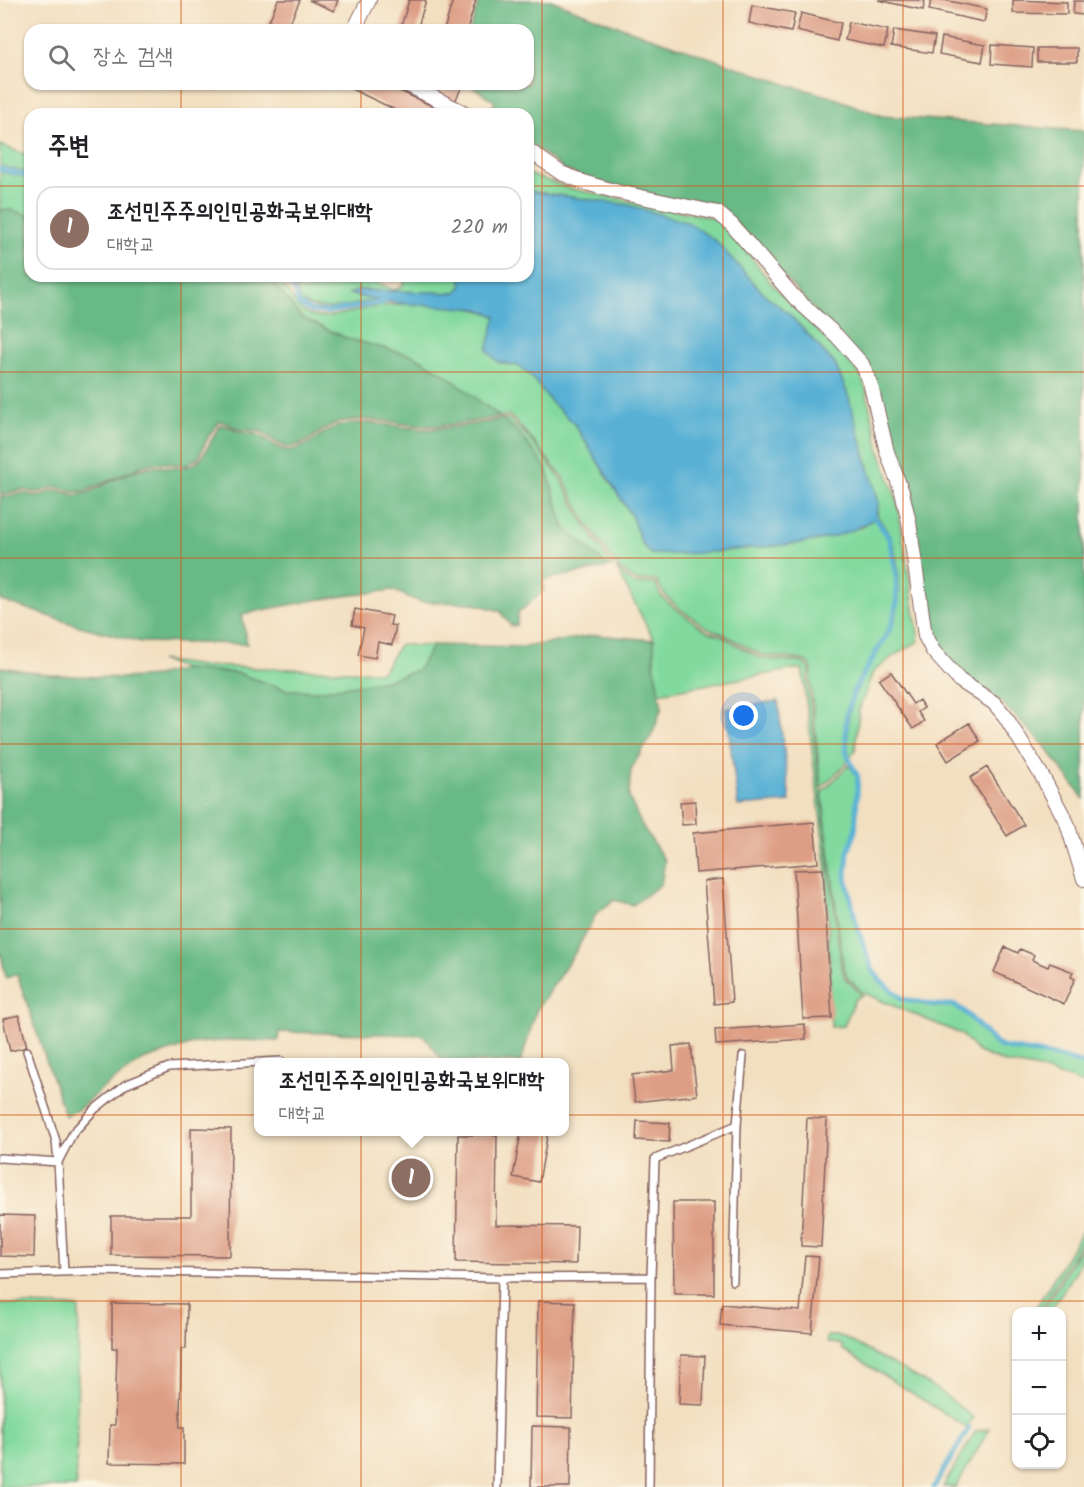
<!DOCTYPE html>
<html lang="ko">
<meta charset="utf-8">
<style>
:root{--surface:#fff;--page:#f2f2f2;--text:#202124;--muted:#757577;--line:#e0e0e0;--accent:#db2777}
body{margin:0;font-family:Kalam,"Poor Story",sans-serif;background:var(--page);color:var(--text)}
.controls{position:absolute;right:18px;bottom:18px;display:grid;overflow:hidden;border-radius:12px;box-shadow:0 2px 4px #0004}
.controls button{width:54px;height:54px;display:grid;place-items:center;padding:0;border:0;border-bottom:2px solid var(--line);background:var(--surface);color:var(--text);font:30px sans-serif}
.you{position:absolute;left:744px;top:716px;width:21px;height:21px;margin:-15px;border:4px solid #fff;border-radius:50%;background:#1a73e8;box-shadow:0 0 0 9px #1a73e833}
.badge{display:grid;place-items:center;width:39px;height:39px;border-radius:50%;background:var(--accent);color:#fff;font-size:20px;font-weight:700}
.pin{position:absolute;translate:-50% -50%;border:3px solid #fff;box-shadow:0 2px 6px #0006}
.popup{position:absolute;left:254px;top:1058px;width:315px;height:78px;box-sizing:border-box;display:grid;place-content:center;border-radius:12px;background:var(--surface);filter:drop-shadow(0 2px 4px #0005);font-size:20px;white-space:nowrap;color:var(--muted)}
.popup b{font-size:22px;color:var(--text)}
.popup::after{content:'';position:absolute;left:50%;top:100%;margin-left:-12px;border:12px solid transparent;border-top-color:var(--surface)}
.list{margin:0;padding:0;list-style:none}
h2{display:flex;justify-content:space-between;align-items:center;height:78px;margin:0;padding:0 24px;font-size:26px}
h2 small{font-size:20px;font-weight:400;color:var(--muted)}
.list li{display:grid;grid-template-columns:39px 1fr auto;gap:18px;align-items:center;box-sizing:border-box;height:84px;margin:0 12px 12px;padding:0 12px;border:2px solid var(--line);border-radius:18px}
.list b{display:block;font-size:22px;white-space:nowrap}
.list p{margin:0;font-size:20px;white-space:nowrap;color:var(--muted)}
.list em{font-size:20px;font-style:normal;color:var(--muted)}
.icon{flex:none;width:33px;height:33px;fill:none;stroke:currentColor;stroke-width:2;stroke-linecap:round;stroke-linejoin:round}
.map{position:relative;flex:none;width:1084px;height:1487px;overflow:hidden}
.search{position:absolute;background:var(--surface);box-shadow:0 2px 4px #0004;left:24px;top:24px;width:510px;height:66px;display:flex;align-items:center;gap:15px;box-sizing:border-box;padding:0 21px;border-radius:18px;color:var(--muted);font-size:22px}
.panel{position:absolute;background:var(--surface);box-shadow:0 2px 4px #0004;left:24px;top:108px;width:510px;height:174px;border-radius:18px}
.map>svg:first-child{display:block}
.green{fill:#81d99e;stroke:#667c64;stroke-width:1.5}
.forest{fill:#68b985;stroke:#596c58;stroke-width:1.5}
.water{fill:#58b1d5;stroke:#516880;stroke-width:1.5}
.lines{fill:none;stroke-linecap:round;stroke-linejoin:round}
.stream{stroke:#58b1d5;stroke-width:5}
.building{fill:#dd9e85}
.service-casing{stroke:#85625f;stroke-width:10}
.minor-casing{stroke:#85625f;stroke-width:16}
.service{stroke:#fff;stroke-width:7}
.minor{stroke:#fff;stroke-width:14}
.grid{fill:none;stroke:#d8530f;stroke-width:1.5;stroke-opacity:0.55}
</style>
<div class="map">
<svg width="1084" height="1487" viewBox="0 0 1084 1487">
<rect width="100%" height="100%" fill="#fcf5e5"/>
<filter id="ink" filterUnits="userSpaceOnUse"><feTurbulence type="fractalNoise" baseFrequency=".0167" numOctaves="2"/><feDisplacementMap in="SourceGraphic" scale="12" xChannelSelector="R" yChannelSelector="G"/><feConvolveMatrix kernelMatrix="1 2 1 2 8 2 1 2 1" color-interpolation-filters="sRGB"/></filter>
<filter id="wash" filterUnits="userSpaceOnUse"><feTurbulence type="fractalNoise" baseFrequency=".008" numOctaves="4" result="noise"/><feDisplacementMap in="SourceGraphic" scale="24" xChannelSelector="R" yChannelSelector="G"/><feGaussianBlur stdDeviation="1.35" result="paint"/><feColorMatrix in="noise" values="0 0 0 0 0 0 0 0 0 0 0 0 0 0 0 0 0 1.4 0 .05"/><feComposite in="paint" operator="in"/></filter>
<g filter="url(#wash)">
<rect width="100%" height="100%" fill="#f2dfc0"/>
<path class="green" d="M0,145L30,156V173L0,166Z
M0,172L30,178V216L11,210H0Z
M528,174L572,189L714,218L733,233L771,283L852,365L861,376L866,390L880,451L897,500L919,641L898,653L873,672L859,710L855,751L850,758C847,749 848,740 848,731C847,692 874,662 891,630C903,608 901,557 889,535C886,528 881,522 877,515L879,503L847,393L835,364L788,313L764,294L742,270L628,205L528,191Z
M263,276C290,276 290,312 314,316C330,319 353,311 369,308C406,301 461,301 496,316L492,339L498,362L519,366L533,378L551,402L574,423L631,515L642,544L861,528L874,518C879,524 884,531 887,538C898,560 900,606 888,629C869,667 846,688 845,734C845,745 844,752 848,762L821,788L810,677L812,672L810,664L802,660L761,655L723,634L708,628L677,607L664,594L656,580L635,581L617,566L586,522L563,478L529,436L509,415L500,417L445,374L415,356L348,339L302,318L274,284Z
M286,276H339L350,281L353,276H364L394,290L402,286L407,276H460L462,285L456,293L359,290L350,294L376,300C352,304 324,315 301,302L296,287Z
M508,418L528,437L561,479L584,523L613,566L609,567L564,527L546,468L519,433L502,419Z
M616,568L634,584L655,583L661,596L676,609L707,631L722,636L760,658L801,662L808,666L810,672L807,677L841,964L845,978L862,995L855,999L844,1026L831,1027L827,872L802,668L659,693L654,666V640Z
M400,644L417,646L433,645L418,670L388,680L318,691L287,690L237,673L184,669L160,660L203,666L382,672Z
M849,765L857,777L856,812L854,833L847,851L845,878L860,938L871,969L879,981L903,1000L934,1007L954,1006L963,1012L992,1042L1000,1048L1056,1057L1084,1065V1084L1035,1068L1006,1063L978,1052L961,1034L863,993L847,977L843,964L822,792Z
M1084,1228V1237L1040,1311H1034Z
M1084,1242C1084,1267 1062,1291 1050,1311H1043Z
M0,1304L79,1307L76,1487H0Z
M827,1336H841L904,1370L941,1392L974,1418L966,1427L843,1350L841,1344L827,1343Z
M990,1428L956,1487H943L975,1432Z"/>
<path class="forest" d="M479,0H551L610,23L792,86L829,96L882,116L1084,131V799L1044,745L1002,703L957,670L946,658L931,630L874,384L815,311L732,219L591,180L565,170L528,142V114L489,113L495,102L472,86V84H528V30H470Z
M0,210H11L30,216V276H263L274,284L302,318L348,339L415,356L445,374L500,417C476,421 448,427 423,426C396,424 367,416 340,422C322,426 306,448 287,447C278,446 270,437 263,433C255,429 248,431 240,430C232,428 231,422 219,422L210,434L198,458L187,465L161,463L144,465L86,491L77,492L56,487L36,493L25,490L0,494Z
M502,419L519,433L546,468L564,527L609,567L543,580L544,591L518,613L517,625L511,626L500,611L472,603L420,602L392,590L315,600L242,614L247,644L141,642L79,626L0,600V497L25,493L36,496L57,490L77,495L87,493C106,485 127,471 148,467C164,464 185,473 198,461C206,454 213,435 220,425C228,425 231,428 237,431C244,434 252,432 259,435C269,439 277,450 288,450C308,450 323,428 342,425C369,419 397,428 424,429C450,429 477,424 502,419Z
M596,635L654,640V666L662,707L653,733L631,769L629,797L641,824L665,861L661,884L633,905L614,900L596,914L576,951L536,1011L521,1062H444L423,1035L279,1032L278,1041L233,1040L196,1043L143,1060L100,1090L79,1109L65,1116L17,974L6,978L0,950V667L51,675L125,678L156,676L184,669L237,673L287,690L318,691L388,680L418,670L433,645L524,647Z"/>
<path class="water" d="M528,191L628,205L689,223L716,241L764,294L788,313L835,364L847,392L879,503L875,518C840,542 794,544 752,548C718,552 686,555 651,554L642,544L631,515L574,423L551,402L533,378L519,366L498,362L487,350L496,316L479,309L384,302L349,294L359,290L456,293L462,285L460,276H528Z
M778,701L790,802L738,806L726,709Z"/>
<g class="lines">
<path class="stream" d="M0,169L30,176
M281,276L294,289L299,304L311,311L327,312L384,302
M875,518L889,538L896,571L897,602L891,627L854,690L846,717V752L858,777L855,834L848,852L846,877L856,922L866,952L872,969L880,980L903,999L935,1005H954L964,1011L993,1041L1001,1047L1056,1056L1084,1064
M934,1487L969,1428"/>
</g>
<g id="blocks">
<path class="building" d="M278,0H300L287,30H265Z
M309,0H338L334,11Z
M409,0H426L417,30H400Z
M453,0H476L467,30H444Z
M878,0H925L923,10Z
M931,0H944L987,9L984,22L929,10Z
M1013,0L1067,2V14L1013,13Z
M1074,1H1084V15L1073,14Z
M752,5L795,13L791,32L749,23Z
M801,13L841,23L837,41L797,31Z
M849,22L888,30L884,48L845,40Z
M894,30L935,36L932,53L891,47Z
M942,37L985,45L982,62L939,54Z
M992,45L1033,48L1032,67L991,64Z
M1037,48H1077V62H1037Z
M341,84H385L449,114H404Z
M405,84H463L453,106Z
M355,609L392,616L390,625L396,626L392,645L378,642L375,658L358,655L364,628L352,625Z
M891,672L913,704L919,700L924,708L918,712L924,721L913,729L879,680Z
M969,723L980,741L948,761L937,743Z
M987,767L1024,825L1007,836L970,778Z
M695,801L696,824L682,825L680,802Z
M814,822L818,863L696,873L693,833Z
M823,869L832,1018L803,1019L794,870Z
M723,879L732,1002L714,1004L704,881Z
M1005,947L1018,953L1020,949L1034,955L1032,960L1048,967L1050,963L1073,972L1071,977L1075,979L1064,1004L994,972Z
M19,1015L27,1047L10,1051L3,1019Z
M805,1024L806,1039L716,1045L715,1030Z
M691,1044L697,1095L635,1102L632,1075L674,1070L672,1046Z
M807,1118L827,1119L821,1247L801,1246Z
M637,1121L670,1123L669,1142L636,1140Z
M191,1128L231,1129L230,1256L111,1255V1216H191Z
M521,1132H548L539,1182L513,1177Z
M458,1135H497L496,1225L577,1226L576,1264L456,1262Z
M673,1202H714V1294H674Z
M0,1215L35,1216L34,1257L0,1256Z
M805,1256L819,1257L812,1333L720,1325L722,1304L800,1311Z
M538,1301L575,1302L572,1418L536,1417Z
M112,1303L187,1304L186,1349H181L180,1427H184V1464L109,1463L110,1425H115L117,1348H112Z
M681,1355L705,1356L703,1405L679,1404Z
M532,1426L571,1427L570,1487H531Z"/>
</g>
</g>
<g filter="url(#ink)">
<use href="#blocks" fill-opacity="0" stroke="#85625f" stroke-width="1.5"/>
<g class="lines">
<defs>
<path id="service" d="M0,1158L58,1162L56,1141L27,1051
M64,1272L58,1162L73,1133L95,1109L125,1085L169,1067L281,1061
M0,1274L92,1271L502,1278L497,1487
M502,1278L651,1277
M733,1281L737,1125L743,1056
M649,1487L651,1277L655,1159L737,1125"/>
<path id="minor" d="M354,30L369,0
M406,84L467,114
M528,150L561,173L586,183L618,192L718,213L731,224L795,298L837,336L862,364L870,382L887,452L902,492L909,522L925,636L933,651L959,680L994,703L1005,716L1042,776L1067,823L1084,879"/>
</defs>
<use href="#service" class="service-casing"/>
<use href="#minor" class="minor-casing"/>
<use href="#service" class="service"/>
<use href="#minor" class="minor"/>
</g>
</g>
<path class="grid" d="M181,0V30M361,0V30M542,0V1487M723,0V1487M903,0V1487M181,84V114M361,84V114M0,186H30M528,186H1084M181,276V1487M361,276V1487M0,372H1084M0,558H1084M0,744H1084M0,929H1084M0,1115H1084M0,1301H1084"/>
</svg>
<div class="controls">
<button>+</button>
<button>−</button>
<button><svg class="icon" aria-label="locate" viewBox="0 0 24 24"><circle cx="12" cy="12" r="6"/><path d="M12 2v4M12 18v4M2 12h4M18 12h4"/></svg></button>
</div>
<div class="you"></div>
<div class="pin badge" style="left:411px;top:1178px;background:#8d6e63">1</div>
<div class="popup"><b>조선민주주의인민공화국보위대학</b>대학교</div>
<div class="search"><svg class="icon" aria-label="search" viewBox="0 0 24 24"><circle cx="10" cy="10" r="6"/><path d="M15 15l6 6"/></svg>장소 검색</div>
<section class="panel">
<h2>주변<small></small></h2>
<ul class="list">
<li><span class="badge" style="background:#8d6e63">1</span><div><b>조선민주주의인민공화국보위대학</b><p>대학교</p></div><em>220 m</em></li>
</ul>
</section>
</div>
